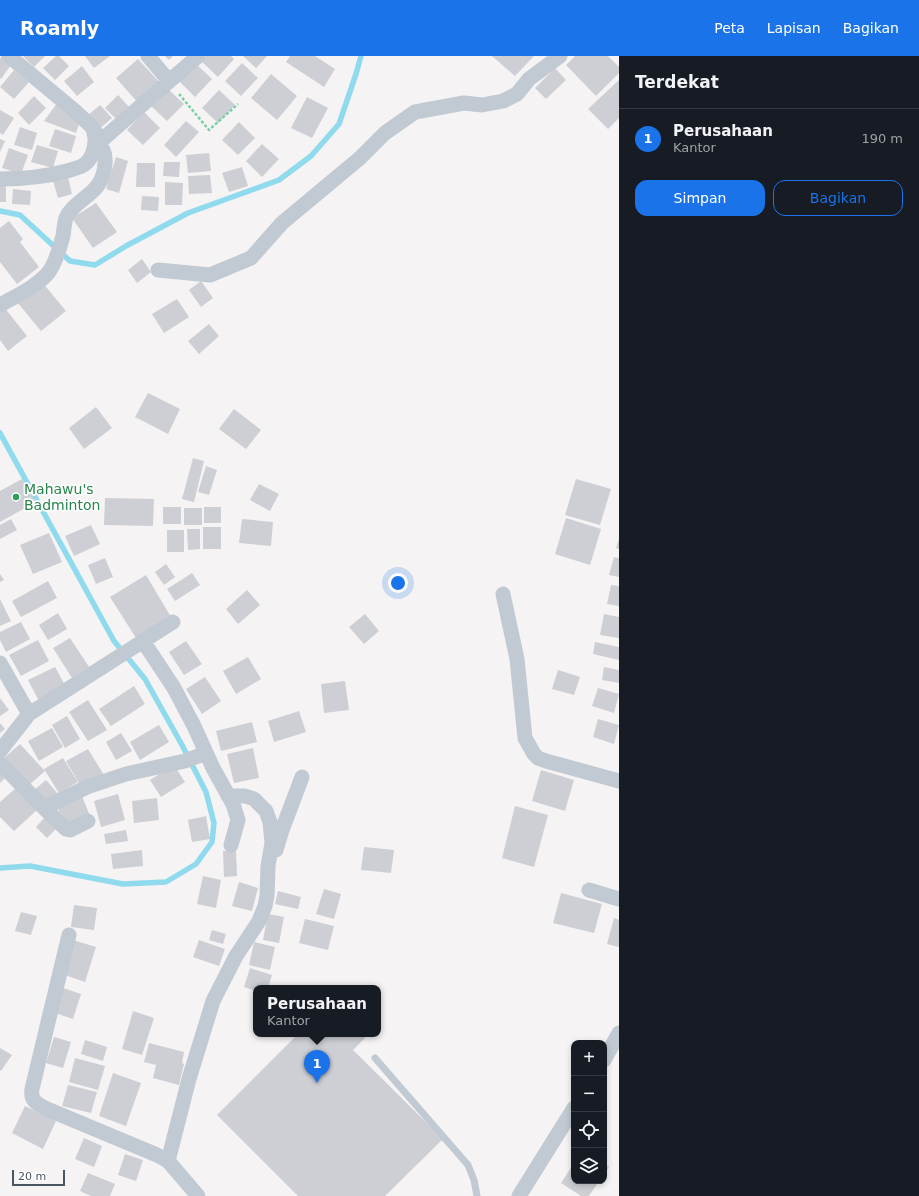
<!DOCTYPE html>
<html lang="id">
<meta charset="utf-8">
<style>
:root{--surface:#171b24;--page:#20242c;--text:#f1f3f6;--muted:#9ea1a6;--line:#363941;--accent:#1a73e8}
body{margin:0;font-family:"DejaVu Sans",sans-serif;background:var(--page);color:var(--text)}
.controls{position:absolute;right:12px;bottom:12px;display:grid;overflow:hidden;border-radius:8px;box-shadow:0 2px 6px #0003}
.controls button{width:36px;height:36px;display:grid;place-items:center;padding:0;border:0;border-bottom:1px solid var(--line);background:var(--surface);color:var(--text);font:20px sans-serif}
.scale{position:absolute;left:12px;bottom:10px;width:53px;box-sizing:border-box;padding-left:4px;border:2px solid #4a5661;border-top:0;font-size:11px;line-height:14px;white-space:nowrap;color:#4a5661;-webkit-text-stroke:3px #fff;paint-order:stroke}
.you{position:absolute;left:398px;top:527px;width:14px;height:14px;margin:-10px;border:3px solid #fff;border-radius:50%;background:#1a73e8;box-shadow:0 0 0 6px #1a73e833}
.badge{display:grid;place-items:center;width:26px;height:26px;border-radius:50%;background:var(--accent);color:#fff;font-size:13px;font-weight:700}
.pin{position:absolute;translate:-50% -33px;filter:drop-shadow(0 1px 2px #0008)}
.pin::after{content:'';position:absolute;top:21px;width:14px;height:12px;background:inherit;clip-path:polygon(0 0,100% 0,50% 100%)}
.popup{position:absolute;left:253px;top:929px;width:128px;height:52px;box-sizing:border-box;display:grid;place-content:center;border-radius:8px;background:var(--surface);filter:drop-shadow(0 1px 3px #0005);font-size:13px;white-space:nowrap;color:var(--muted)}
.popup b{font-size:15px;color:var(--text)}
.popup::after{content:'';position:absolute;left:50%;top:100%;margin-left:-8px;border:8px solid transparent;border-top-color:var(--surface)}
.list{margin:0;padding:0;list-style:none}
h2{display:flex;justify-content:space-between;align-items:center;height:52px;margin:0;padding:0 16px;font-size:17px}
h2 small{font-size:13px;font-weight:400;color:var(--muted)}
.list li{display:grid;grid-template-columns:26px 1fr auto;gap:12px;align-items:center;box-sizing:border-box;height:60px;padding:0 16px;border-top:1px solid var(--line)}
.list b{display:block;font-size:15px;white-space:nowrap}
.list p{margin:0;font-size:13px;white-space:nowrap;color:var(--muted)}
.list em{font-size:13px;font-style:normal;color:var(--muted)}
.actions{display:flex;gap:8px;padding:12px 16px}
.actions a{flex:1;padding:9px 0;border:1px solid var(--accent);border-radius:12px;text-align:center;font-size:14px;color:var(--accent)}
.actions .main{background:var(--accent);color:#fff}
.icon{flex:none;width:22px;height:22px;fill:none;stroke:currentColor;stroke-width:2;stroke-linecap:round;stroke-linejoin:round}
.map{position:relative;flex:none;width:619px;height:1140px;overflow:hidden}
header{display:flex;align-items:center;gap:24px;box-sizing:border-box;height:56px;padding:0 20px;background:var(--accent);color:#fff}
header strong{font-size:19px}
nav{display:flex;gap:22px;margin-inline-start:auto;font-size:14px}
main{display:flex}
aside{flex:1;background:var(--surface)}
.map>svg:first-child{display:block}
.lines{fill:none;stroke-linecap:round;stroke-linejoin:round}
.stream{stroke:#90daee;stroke-width:5.5}
.building{fill:#cdcfd5}
.path{stroke:#7ad0a6;stroke-width:2.5;stroke-dasharray:3 2;stroke-linecap:butt}
.service{stroke:#c1cad2;stroke-width:7}
.minor{stroke:#c1cad2;stroke-width:15}
.leisure-dot{fill:#2e9e5b;stroke:#fff;stroke-width:1.5}
.labels{text-anchor:middle;stroke-width:3.5;stroke-linejoin:round;paint-order:stroke}
.leisure-label{font-size:14px;fill:#27864d;stroke:#fff;text-anchor:start}
</style>
<header>
<strong>Roamly</strong>
<nav><a>Peta</a><a>Lapisan</a><a>Bagikan</a></nav>
</header>
<main>
<div class="map">
<svg width="619" height="1140" viewBox="0 0 619 1140">
<rect width="100%" height="100%" fill="#f5f3f3"/>
<g class="lines">
<path class="stream" d="M0,155L20,159L70,205L95,209L126,190L188,157L279,124L311,100L339,68L356,18L361,0
M0,377L114,585L145,623L182,689L206,736L214,767L212,786L196,808L166,826L123,828L30,810L0,812"/>
</g>
<path class="building" d="M2,0L13,6L1,23L0,22V3Z
M23,0H45L34,11Z
M56,0H59L69,10L55,24L43,12Z
M85,0H110L94,12Z
M165,0H173L169,4Z
M206,0H231L234,3L218,21L201,5Z
M243,0H267L256,12Z
M290,0H315L335,13L324,31L286,6Z
M492,0H534L515,20Z
M575,0H608L619,11V17L596,40L566,9Z
M138,3L162,29L140,49L116,22Z
M242,7L258,22L241,40L225,25Z
M196,8L212,23L195,41L179,25Z
M82,10L94,26L77,40L64,25Z
M555,12L566,24L546,43L535,32Z
M14,14L29,26L14,43L0,31Z
M271,18L297,40L277,64L251,42Z
M619,24V62L608,73L588,53Z
M168,33L184,48L167,65L151,50Z
M219,34L235,49L218,67L202,52Z
M118,39L130,52L117,64L105,52Z
M34,40L46,52L29,69L18,57Z
M307,41L328,52L312,82L291,72Z
M58,46L80,65L76,77L44,65Z
M100,49L112,62L98,74L86,61Z
M0,54L14,62L3,79L0,77Z
M144,56L160,72L143,89L127,74Z
M186,65L199,76L176,101L164,89Z
M239,66L255,82L238,99L222,84Z
M20,71L37,77L32,94L14,89Z
M55,73L76,80L71,97L49,90Z
M0,83L5,85L0,96Z
M262,88L279,103L262,121L246,105Z
M37,89L58,95L53,112L31,106Z
M9,92L28,99L21,118L2,112Z
M209,97L211,115L188,117L186,99Z
M116,101L128,105L119,137L106,133Z
M164,106H180L179,121L163,120Z
M137,107H155V131H136Z
M242,111L248,130L229,136L222,117Z
M210,119L212,137L189,138L188,120Z
M68,121L72,138L58,142L53,125Z
M165,126L183,127L182,149H165Z
M0,129H6V146H0Z
M13,133L31,135L30,149L12,148Z
M142,140L159,141L158,155L141,154Z
M96,147L117,176L93,192L72,162Z
M9,165L23,183L20,186L39,211L17,228L0,206V172Z
M142,203L151,216L137,227L128,214Z
M201,225L213,242L201,251L189,234Z
M42,226L66,255L41,275L17,246Z
M177,243L189,261L164,277L152,258Z
M4,251L27,280L8,295L0,284V255Z
M209,268L219,280L199,298L188,285Z
M148,337L180,353L168,378L135,361Z
M96,351L112,372L84,393L69,372Z
M234,353L261,374L246,393L219,373Z
M193,402L204,405L194,446L182,443Z
M206,410L217,414L209,439L198,436Z
M22,423L36,446L0,466V435Z
M576,423L611,433L600,469L565,459Z
M259,428L279,438L270,455L250,444Z
M105,442L154,443L153,470L104,469Z
M163,451H181V468H163Z
M204,451H221V467H204Z
M184,452H202V469H184Z
M566,462L601,473L590,509L555,498Z
M11,463L17,474L0,483V469Z
M242,463L273,466L271,490L239,487Z
M91,469L100,488L74,500L65,480Z
M203,471H221V493H203Z
M187,473H200V493L188,494Z
M167,474H184V496H167Z
M49,477L62,506L33,518L20,489Z
M619,483V493L616,492Z
M614,501L619,502V521L609,519Z
M105,502L113,521L96,528L88,509Z
M166,508L175,521L164,529L155,516Z
M192,517L200,529L175,545L167,533Z
M0,518L4,524L0,526Z
M146,519L171,561L136,582L110,541Z
M48,525L57,542L21,561L12,545Z
M611,529L619,530V550L607,548Z
M247,534L260,549L238,568L226,553Z
M0,543L11,565L0,570Z
M58,557L67,573L48,584L39,569Z
M365,558L379,575L364,588L349,571Z
M604,558L619,561V582L600,579Z
M21,566L30,583L6,596L0,584V576Z
M70,582L89,611L72,622L53,592Z
M38,584L49,605L21,620L9,599Z
M186,585L202,608L184,619L169,596Z
M595,586L619,591V604L593,598Z
M248,601L261,623L236,638L223,615Z
M55,611L66,631L39,645L28,624Z
M604,611L619,614V627L602,624Z
M558,614L580,621L574,639L552,633Z
M205,621L221,645L202,658L186,633Z
M345,625L349,654L324,657L321,628Z
M134,630L145,648L111,670L99,653Z
M598,632L619,638L614,657L592,650Z
M0,642L9,654L0,660Z
M88,644L107,674L88,685L69,656Z
M299,655L306,676L274,686L268,665Z
M67,660L80,683L65,692L52,669Z
M598,663L619,669L614,688L593,681Z
M252,666L257,686L221,695L216,675Z
M0,667L5,673L0,677Z
M159,669L169,686L140,704L130,686Z
M52,672L63,691L39,705L28,685Z
M121,677L132,695L116,704L106,686Z
M20,688L45,715L28,730L3,703Z
M253,692L259,722L234,727L227,698Z
M88,693L104,719L82,732L66,705Z
M63,702L78,726L59,737L44,713Z
M174,709L185,726L161,741L150,724Z
M541,714L574,724L565,755L532,745Z
M0,715L6,721L0,727Z
M46,724L58,738L45,748L34,734Z
M16,732L37,754L14,775L0,761V746Z
M118,738L125,764L101,771L94,745Z
M82,740L90,760L65,770L57,750Z
M157,742L159,764L134,767L132,745Z
M515,750L548,759L534,811L502,802Z
M46,760L58,771L47,782L36,771Z
M206,760L210,783L192,786L188,764Z
M126,774L128,785L106,788L104,778Z
M364,791L394,794L391,817L361,814Z
M142,794L143,810L113,813L111,798Z
M236,794L237,820L224,821L223,795Z
M203,820L221,824L216,852L197,848Z
M239,826L258,832L252,855L232,850Z
M324,833L341,838L334,863L316,858Z
M278,835L301,841L298,853L275,848Z
M561,837L602,848L594,877L553,867Z
M74,849L97,852L94,874L71,871Z
M21,856L37,860L31,879L15,875Z
M268,858L284,861L279,887L263,884Z
M614,862L619,864V891L607,888Z
M305,863L334,870L328,894L299,887Z
M212,874L226,878L223,888L209,884Z
M73,884L96,891L85,926L62,918Z
M199,884L225,893L219,910L193,901Z
M254,886L275,891L270,914L249,909Z
M250,912L272,919L268,932H256V935L244,931Z
M63,932L81,938L73,963L55,957Z
M133,955L154,962L142,999L122,993Z
M298,978H361L365,982L353,994L443,1083L385,1140H298L217,1059Z
M54,981L71,986L63,1012L46,1007Z
M85,984L107,991L103,1005L81,998Z
M149,987L184,996L182,1007L184,1008L179,1029L153,1022L156,1009L144,1006Z
M0,992L12,999L1,1015L0,1014Z
M75,1002L105,1010L98,1034L69,1026Z
M113,1017L141,1027L126,1070L99,1060Z
M68,1029L97,1036L91,1057L62,1050Z
M25,1050L56,1065L43,1093L12,1077Z
M84,1082L102,1090L94,1111L75,1103Z
M125,1098L143,1104L136,1125L118,1119Z
M574,1107V1125H599L589,1140H581L561,1127Z
M604,1108L609,1111L604,1118Z
M88,1117L115,1128L110,1140H91L80,1135Z"/>
<g class="lines">
<path class="path" d="M179,38L209,74L238,48"/>
<path class="service" d="M375,1002L468,1109L474,1124L477,1140"/>
<path class="minor" d="M9,0L75,55L90,69L100,82L103,83L198,0
M148,0L169,25
M0,123C23,123 45,121 67,115C73,113 80,112 85,108C93,102 97,87 94,77
M158,214L210,219L251,202L282,167L360,102L385,77L415,56L464,47L482,49L503,45L517,38L529,23L560,0
M0,249C16,240 36,231 48,217C55,209 60,191 63,180C64,174 64,168 66,162C72,148 90,141 98,129C105,119 111,92 95,87
M503,538L517,603L525,682L534,698L538,702L546,705L619,725
M143,585L174,632L194,670L213,712L233,748L238,764L231,789
M0,607L29,658L0,695
M29,658L173,566
M0,707L44,752L87,731L126,718L185,705L206,697
M44,752L66,773L70,774L88,765
M276,794L282,774L302,721
M589,834L619,843
M69,879L32,1033C30,1045 37,1048 47,1053L157,1099L168,1105L198,1140
M604,1004L619,977
M168,1105L189,1023L213,945L236,900L259,865L265,850L267,840L268,810L272,787L270,766L266,755L254,743L245,740H228
M519,1140L574,1052"/>
</g>
<circle class="leisure-dot" cx="16" cy="441" r="4"/>
<g class="labels">
<g class="leisure-label">
<text x="24" y="438">Mahawu's<tspan x="24" dy="16">Badminton</tspan></text>
</g>
</g>
</svg>
<div class="controls">
<button>+</button>
<button>−</button>
<button><svg class="icon" aria-label="locate" viewBox="0 0 24 24"><circle cx="12" cy="12" r="6"/><path d="M12 2v4M12 18v4M2 12h4M18 12h4"/></svg></button>
<button><svg class="icon" aria-label="layers" viewBox="0 0 24 24"><path d="M12 4l9 5-9 5-9-5zM3 14l9 5 9-5"/></svg></button>
</div>
<div class="scale">20 m</div>
<div class="you"></div>
<div class="pin badge" style="left:317px;top:1027px">1</div>
<div class="popup"><b>Perusahaan</b>Kantor</div>
</div>
<aside>
<h2>Terdekat<small></small></h2>
<ul class="list">
<li><span class="badge">1</span><div><b>Perusahaan</b><p>Kantor</p></div><em>190 m</em></li>
</ul>
<div class="actions"><a class="main">Simpan</a><a>Bagikan</a></div>
</aside>
</main>
